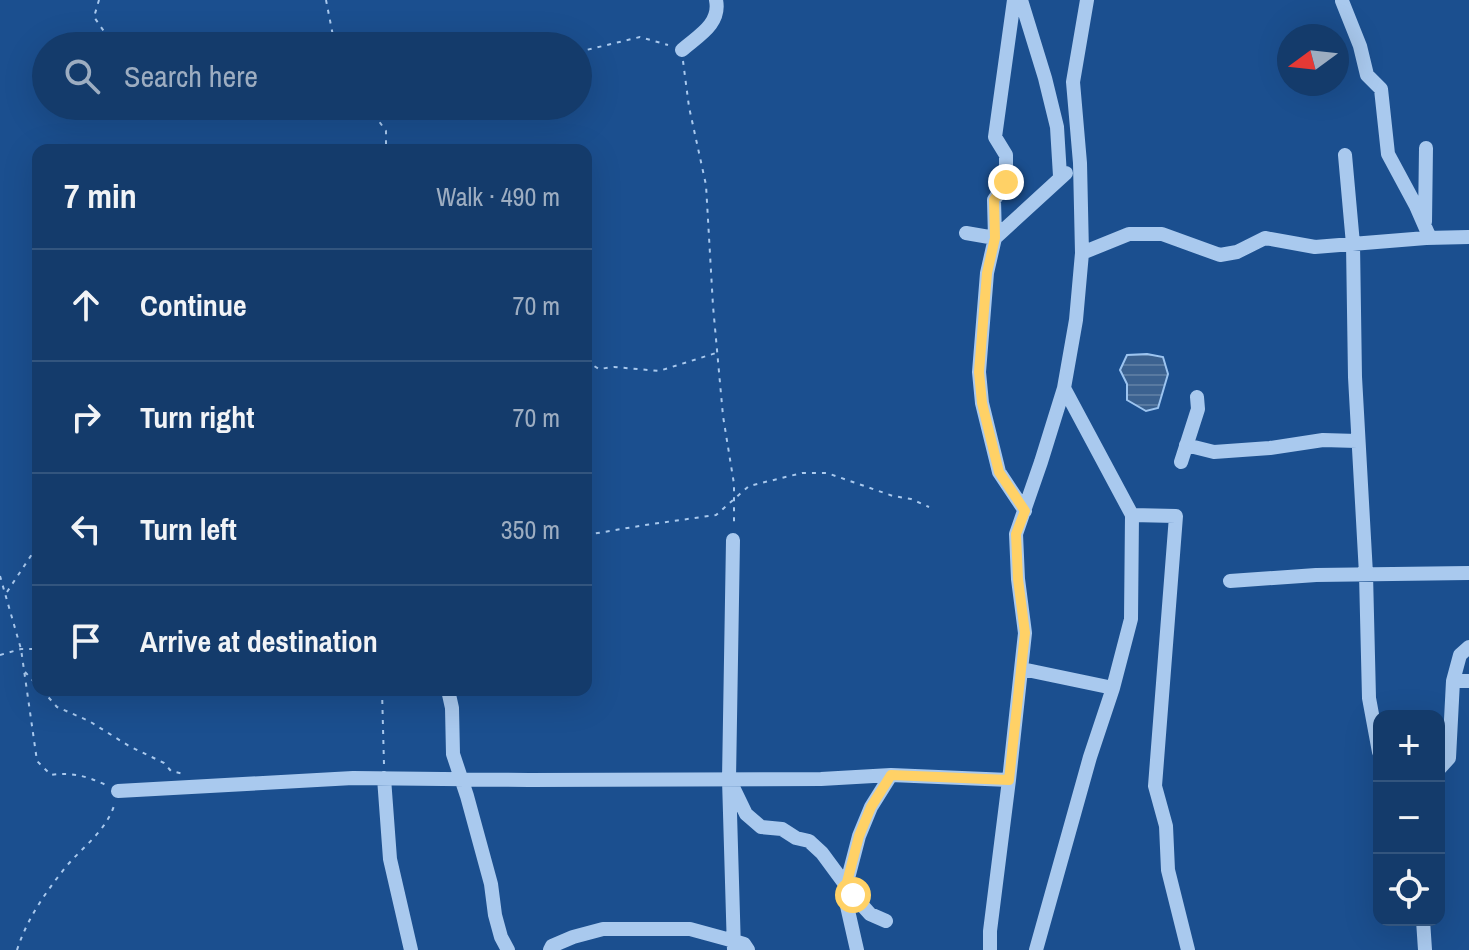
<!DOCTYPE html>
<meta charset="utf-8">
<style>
:root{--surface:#143b6b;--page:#214673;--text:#f1f3f6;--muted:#9dadc1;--line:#33557e}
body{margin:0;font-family:"Archivo Narrow",sans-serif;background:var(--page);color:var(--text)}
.controls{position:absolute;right:24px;bottom:24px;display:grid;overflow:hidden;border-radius:16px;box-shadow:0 8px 32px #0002}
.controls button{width:72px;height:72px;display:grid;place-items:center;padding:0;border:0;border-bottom:2px solid var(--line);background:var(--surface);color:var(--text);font:40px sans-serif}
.compass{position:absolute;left:1277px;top:24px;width:72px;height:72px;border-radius:50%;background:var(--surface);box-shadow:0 8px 32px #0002;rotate:255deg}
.stop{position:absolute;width:24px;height:24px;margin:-18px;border:6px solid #ffd166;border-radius:50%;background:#fff}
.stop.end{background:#ffd166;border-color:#fff;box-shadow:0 2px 8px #0008}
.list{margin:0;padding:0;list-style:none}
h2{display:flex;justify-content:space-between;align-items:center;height:104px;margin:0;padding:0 32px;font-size:34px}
h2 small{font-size:26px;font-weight:400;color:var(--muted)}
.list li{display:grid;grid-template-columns:52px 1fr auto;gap:24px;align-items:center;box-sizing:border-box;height:112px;padding:0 32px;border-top:2px solid var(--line)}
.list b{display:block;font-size:30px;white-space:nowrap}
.list em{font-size:26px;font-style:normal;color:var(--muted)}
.icon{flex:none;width:44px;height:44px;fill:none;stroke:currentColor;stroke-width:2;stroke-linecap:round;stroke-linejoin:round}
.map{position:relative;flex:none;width:1469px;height:950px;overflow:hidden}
.search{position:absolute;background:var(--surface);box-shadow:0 8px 32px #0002;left:32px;top:32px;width:560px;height:88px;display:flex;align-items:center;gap:20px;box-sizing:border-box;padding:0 28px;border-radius:44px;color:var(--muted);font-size:30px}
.panel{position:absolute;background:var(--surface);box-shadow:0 8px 32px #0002;left:32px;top:144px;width:560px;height:552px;border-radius:16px}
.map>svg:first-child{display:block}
.water{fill:url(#water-rules);stroke:#9cc4f0;stroke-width:2}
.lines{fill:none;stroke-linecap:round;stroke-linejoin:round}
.path{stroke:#a9c9ee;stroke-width:2;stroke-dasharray:4 6;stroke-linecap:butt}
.minor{stroke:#a9c9ee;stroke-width:14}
.route{stroke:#ffd166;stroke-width:10}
</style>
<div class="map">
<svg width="1469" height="950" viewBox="0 0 1469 950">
<defs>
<pattern id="water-rules" width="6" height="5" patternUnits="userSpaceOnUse" patternTransform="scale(2)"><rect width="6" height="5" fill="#3c6290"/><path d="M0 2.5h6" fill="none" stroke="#597aa1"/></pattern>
</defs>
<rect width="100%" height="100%" fill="#1b4f8f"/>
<path class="water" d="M1147,354L1163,357L1168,374L1158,408L1146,411L1127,400V384L1120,370L1127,355Z"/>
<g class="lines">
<path class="path" d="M99,0L94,17L108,37L135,44L136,46
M326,0L335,46
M578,52L640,37L668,45
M683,61L689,107L706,185L713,306L723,416L734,484V527
M368,106L386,131V150
M586,361L599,369L614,367L659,371L716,353
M586,535L645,525L716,515L749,486L802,473H827L893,496L911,499L929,507
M0,576L21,649L37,761L51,775C71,772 87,776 106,785
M7,592L38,545
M0,655L21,649H38
M25,672L38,686
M42,690L57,707L89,721L129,746L164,763L171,771L184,774
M382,690L384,765
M17,950C27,919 45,893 65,868C83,846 106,832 115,803"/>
<path class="minor" d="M1014,0L995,137L1006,155V182L994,200L995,238L987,273L979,372L982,403L999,472L1025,511
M1021,0L1045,78L1057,127L1060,176
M1342,1L1360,46L1367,75L1381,89L1388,154L1416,206L1430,238
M682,50C698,36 721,24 716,0
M1345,155L1353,244L1355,377L1366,574L1369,698L1379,752
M1425,222L1426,148
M966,233L995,238L1066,173
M1082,253L1129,234H1162L1220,255L1237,252L1265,238L1315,247L1426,238L1469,237
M1186,445L1214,452L1270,448L1323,440L1357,441
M1181,462L1198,409L1197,397
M1132,515L1176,516L1155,786L1166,826L1168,870L1188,950
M733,540L729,779L734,950
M1230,581L1316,575L1469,573
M1022,669L1113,688
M1453,681H1469
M448,690L452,708L453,754L467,796L491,884L495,915L501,937L508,950
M1439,769L1449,758L1453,681L1460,655L1469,647
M384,778L390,859L411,950
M732,785L746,814L761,827L782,829L796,838L809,841L822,853L853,895L870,914L886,921
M118,791L353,778L529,780L821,779L891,775L1009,780
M1423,920L1425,950
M550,950L552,946L573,937L603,929H690L734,941L744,944L748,950
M857,950L847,906L846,886L859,836L871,807L891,775
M990,950V931L1009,780L1025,633L1018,579L1016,534L1041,462L1064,388L1076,320L1082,253L1080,163L1073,82L1087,0
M1036,950L1090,757L1113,688L1131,619L1132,515L1064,388"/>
</g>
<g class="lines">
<path class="route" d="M853,895L846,886L859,836L871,807L891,775L1009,780L1025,633L1018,579L1016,534L1025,511L999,472L982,403L979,372L987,273L995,238L994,200L1006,182"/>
</g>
</svg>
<div class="controls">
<button>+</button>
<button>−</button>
<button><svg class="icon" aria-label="locate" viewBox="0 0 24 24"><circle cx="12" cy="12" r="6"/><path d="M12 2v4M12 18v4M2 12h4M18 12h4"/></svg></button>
</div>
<svg class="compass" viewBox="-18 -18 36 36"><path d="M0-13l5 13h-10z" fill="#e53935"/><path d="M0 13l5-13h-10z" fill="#9dadc1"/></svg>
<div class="stop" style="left:853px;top:895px"></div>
<div class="stop end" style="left:1006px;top:182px"></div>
<div class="search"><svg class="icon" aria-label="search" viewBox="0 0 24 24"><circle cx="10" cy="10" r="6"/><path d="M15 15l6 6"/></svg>Search here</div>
<section class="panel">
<h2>7 min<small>Walk · 490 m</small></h2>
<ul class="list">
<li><svg class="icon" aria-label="ahead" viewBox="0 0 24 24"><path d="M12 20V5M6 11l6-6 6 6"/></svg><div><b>Continue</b></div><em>70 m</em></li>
<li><svg class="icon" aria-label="right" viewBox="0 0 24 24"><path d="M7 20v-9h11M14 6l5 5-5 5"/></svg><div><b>Turn right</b></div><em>70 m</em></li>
<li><svg class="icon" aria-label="left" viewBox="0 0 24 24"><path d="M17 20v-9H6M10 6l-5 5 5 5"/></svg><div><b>Turn left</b></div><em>350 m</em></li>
<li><svg class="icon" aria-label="arrive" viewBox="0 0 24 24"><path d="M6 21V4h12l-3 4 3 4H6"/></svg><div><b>Arrive at destination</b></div></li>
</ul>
</section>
</div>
